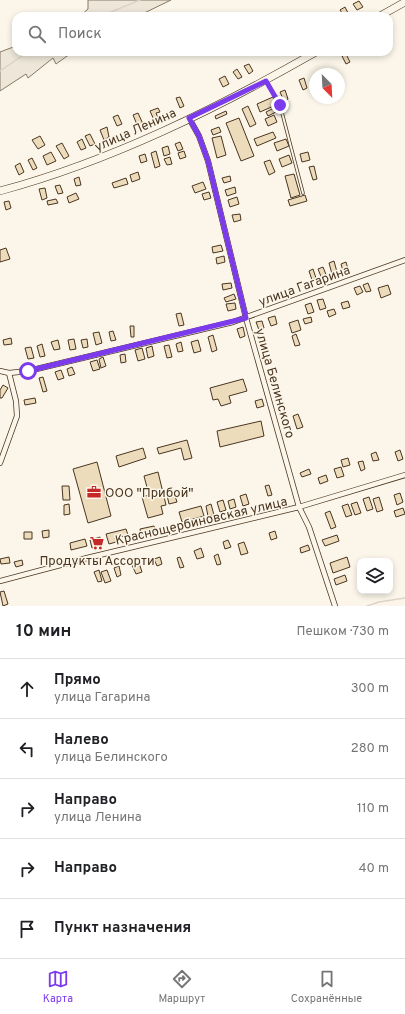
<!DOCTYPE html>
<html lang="ru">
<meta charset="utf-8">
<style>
:root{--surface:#fff;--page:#f2f2f2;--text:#202124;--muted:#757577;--line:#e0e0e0;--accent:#7c3aed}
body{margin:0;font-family:Overpass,sans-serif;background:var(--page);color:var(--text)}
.controls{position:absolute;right:12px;bottom:12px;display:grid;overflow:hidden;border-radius:8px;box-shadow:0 2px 6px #0003}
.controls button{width:36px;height:36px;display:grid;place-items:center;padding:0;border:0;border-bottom:1px solid var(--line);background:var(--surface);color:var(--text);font:20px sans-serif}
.compass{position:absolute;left:309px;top:68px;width:36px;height:36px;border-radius:50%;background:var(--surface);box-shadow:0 2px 6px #0003;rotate:156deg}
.stop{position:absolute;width:12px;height:12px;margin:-9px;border:3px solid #7c3aed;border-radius:50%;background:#fff}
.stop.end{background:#7c3aed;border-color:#fff;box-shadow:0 1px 4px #0008}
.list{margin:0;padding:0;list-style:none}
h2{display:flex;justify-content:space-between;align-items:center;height:52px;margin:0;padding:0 16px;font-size:17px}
h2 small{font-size:13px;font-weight:400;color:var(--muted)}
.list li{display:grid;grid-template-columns:26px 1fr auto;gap:12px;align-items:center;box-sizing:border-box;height:60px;padding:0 16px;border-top:1px solid var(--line)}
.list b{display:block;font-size:15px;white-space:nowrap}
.list p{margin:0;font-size:13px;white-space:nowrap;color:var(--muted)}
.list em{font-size:13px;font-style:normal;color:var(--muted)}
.icon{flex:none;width:22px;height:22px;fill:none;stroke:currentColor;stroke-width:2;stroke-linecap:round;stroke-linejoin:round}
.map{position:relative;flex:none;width:405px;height:606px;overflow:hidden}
.search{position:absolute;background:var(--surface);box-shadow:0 2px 6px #0003;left:12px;right:12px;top:12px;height:44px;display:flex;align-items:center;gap:10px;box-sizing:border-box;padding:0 14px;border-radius:12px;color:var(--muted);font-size:15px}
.sheet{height:352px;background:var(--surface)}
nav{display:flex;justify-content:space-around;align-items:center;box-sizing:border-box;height:56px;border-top:1px solid var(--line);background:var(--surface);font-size:11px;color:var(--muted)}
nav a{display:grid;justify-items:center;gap:2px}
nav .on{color:var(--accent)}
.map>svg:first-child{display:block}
.green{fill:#ede6d9;stroke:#887966}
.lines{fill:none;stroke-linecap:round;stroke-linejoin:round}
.stream{stroke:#dcd4c6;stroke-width:1.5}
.building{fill:#ecdcbc;stroke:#4a3520}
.lane-casing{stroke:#4a3520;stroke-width:3.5}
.street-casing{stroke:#4a3520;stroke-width:6}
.primary-casing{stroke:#4a3520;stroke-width:8}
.lane{stroke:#fbf6e9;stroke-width:2}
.street{stroke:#fbf6e9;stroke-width:4.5}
.primary{stroke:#fbf6e9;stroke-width:7}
.route{stroke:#7c3aed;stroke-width:5}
.labels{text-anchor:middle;stroke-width:3;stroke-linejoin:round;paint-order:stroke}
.street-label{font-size:13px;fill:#4a3520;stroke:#fbf6e9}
.poi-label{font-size:13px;fill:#4a3520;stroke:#fbf6e9;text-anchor:start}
</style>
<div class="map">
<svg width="405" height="606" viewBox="0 0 405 606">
<rect width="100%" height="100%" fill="#fbf6e9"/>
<path class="green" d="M88,0H171L138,16H80L88,9Z
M16,46V52H69L70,54L56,64L53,58L28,78L26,74L0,91V52Z"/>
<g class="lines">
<path class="stream" d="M101,16L140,0
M0,71L28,52
M367,606L379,602L405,598"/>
</g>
<path class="building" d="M359,1L363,7L357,10L353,4Z
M345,7L349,15L347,16H344L340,10Z
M346,54L350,62L346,64L342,56Z
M249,64L253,71L249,74L244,66Z
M237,69L242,77L238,79L233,72Z
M225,76L229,84L223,87L219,79Z
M304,78L307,88L303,90L299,80Z
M285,90L288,99L284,101L280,92Z
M180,97L184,106L180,108L176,98Z
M273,97L276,105L260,112L257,104Z
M248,106L256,124L250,127L242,109Z
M276,107L278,111L268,116L266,112Z
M158,108L160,112L156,113L158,118L154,120L150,111Z
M226,111L227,114L216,119L215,116Z
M138,113L143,124L138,127L133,115Z
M118,115L122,124L117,126L113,117Z
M274,115L277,122L268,126L265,119Z
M239,118L254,156L241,161L226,123Z
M107,127L109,137L104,140L100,130Z
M219,127L221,132L213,135L211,130Z
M273,132L276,138L257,146L254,139Z
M90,134L95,144L90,146L85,136Z
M40,136L45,145L38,149L32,140Z
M221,136L226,155L217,158L212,138Z
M82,139L86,148L81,150L77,142Z
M286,139L289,146L277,151L274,143Z
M180,142L183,149L178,151L175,144Z
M62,143L69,156L64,159L56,146Z
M168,146L170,154L164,156L162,148Z
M156,151L160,166L155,168L151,153Z
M184,151L186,157L180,159L178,153Z
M51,152L56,161L47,165L43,156Z
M308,152L310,160L302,162L300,154Z
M145,154L147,161L141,163L139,156Z
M289,155L292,163L282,167L279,159Z
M170,157L172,164L167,165L164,159Z
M32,158L37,168L33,170L28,160Z
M270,160L275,172L269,175L264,162Z
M20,163L24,172L19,175L15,166Z
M314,166L317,179L313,180L309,167Z
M138,172L140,179L132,182L130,175Z
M294,174L300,195L291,198L285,176Z
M230,176L231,181L224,183L222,178Z
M79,177L81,185L76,186L74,179Z
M126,178L128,184L114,188L112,183Z
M203,182L206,189L195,193L192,186Z
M60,185L63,193L58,194L55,186Z
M235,187L236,193L227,196L225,190Z
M45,188L47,198L42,200L39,189Z
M209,192L211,198L204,200L202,194Z
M76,193L79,199L69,203L67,197Z
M305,195L307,201L290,206L288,200Z
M237,197L239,204L230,207L228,200Z
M56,199L58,203L48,205L47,201Z
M9,201L11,208L6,210L4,202Z
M240,214L241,220L234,222L232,215Z
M221,245L223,251L213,253L212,247Z
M6,248L10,259L0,262V250Z
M224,256L225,262L217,264L216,258Z
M334,261L337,272L332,274L329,263Z
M346,262L348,269L343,271L341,264Z
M323,267L327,277L322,279L318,269Z
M313,269L316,278L312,280L309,271Z
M231,283L232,288L223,290L222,284Z
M368,283L371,291L366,292L363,285Z
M388,285L391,294L381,298L378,288Z
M360,286L363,292L357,295L354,288Z
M234,294L236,299L226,302L224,298Z
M323,299L326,308L320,310L317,300Z
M348,301L350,307L343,309L341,303Z
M235,303L236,309L228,311L226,304Z
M311,303L314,312L308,314L305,305Z
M334,309L336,314L329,317L327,311Z
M181,313L184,325L179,326L176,314Z
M275,316L277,324L271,326L268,318Z
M311,317L312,322L305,324L303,319Z
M298,320L301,330L292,333L289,323Z
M262,321L264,328L259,330L256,322Z
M130,326H134V337H131Z
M243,327L245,336L240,338L237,329Z
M113,331L116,340L111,341L109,332Z
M99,332L102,343L96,345L93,333Z
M296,334L300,345L295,346L292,336Z
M213,335L217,350L212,352L208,337Z
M11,338L12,344L4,345L3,340Z
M74,339L76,349L70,350L68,340Z
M87,339L88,347L83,348L81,340Z
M58,340L60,349L54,350L51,342Z
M198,340L201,351L194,353L191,342Z
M181,342L183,351L178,352L176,344Z
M42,344L45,356L40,357L37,346Z
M169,345L172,357L167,358L164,346Z
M152,346L154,356L148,358L146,348Z
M31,347L34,358L28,359L25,348Z
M142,348L145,359L138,361L135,350Z
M125,354L126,362L121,363L120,355Z
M103,357L106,366L101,368L99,359Z
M97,360L100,369L93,371L90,362Z
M72,367L75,374L69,376L67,369Z
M61,370L64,378L58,380L55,372Z
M43,377L47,391L43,392L39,378Z
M243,379L247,391L229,396L231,403L221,406L218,399L213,400L210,388Z
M3,385L8,388L2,398H0V390Z
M35,398L36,403L25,405L24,400Z
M262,399L264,406L257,408L255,401Z
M298,414L303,427L297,429L293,416Z
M261,421L264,436L220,447L217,431Z
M187,440L192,458L184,460L181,448L159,454L157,448Z
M143,448L146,458L119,467L116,456Z
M400,450L403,459L398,461L395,452Z
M376,452L379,460L373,461L371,454Z
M348,458L350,465L343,467L341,460Z
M363,461L365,469L361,471L358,462Z
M97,462L111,516L88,523L73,469Z
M341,467L344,476L337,478L334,469Z
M309,469L311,474L302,477L300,473Z
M158,472L166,505L161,506L163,514L148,518L142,497L149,495L144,476Z
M326,475L328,481L320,484L318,478Z
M269,485L272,495L268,496L265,486Z
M62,486H69L70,500H63Z
M174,493L177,502L169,504L167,495Z
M400,493L403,502L397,505L394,495Z
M246,494L249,504L243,506L240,496Z
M369,497L373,509L367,511L363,499Z
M379,497L383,510L377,512L373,499Z
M234,499L236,507L230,509L228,501Z
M223,500L226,510L220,512L217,502Z
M357,502L361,513L355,515L351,504Z
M69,504L70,514L64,515V505Z
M211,504L214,515L208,516L206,506Z
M348,504L352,515L346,517L342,506Z
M201,506L204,516L182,522L179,512Z
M403,508L405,514L396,517L394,511Z
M330,511L336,527L331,529L325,513Z
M154,526L156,531L141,535L140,529Z
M126,529L128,535L115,538L116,542L109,544L106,534Z
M49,530V537L43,538L42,531Z
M275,531L277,538L271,540L269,533Z
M24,532H32V539H24Z
M337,535L339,541L325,546L322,540Z
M100,537L102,545L92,548L90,540Z
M85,539L87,546L71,550L70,543Z
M228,540L231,547L225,549L223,542Z
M244,542L248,553L241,555L238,544Z
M308,545L310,550L301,553L300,548Z
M201,548L204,557L197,559L194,551Z
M218,554L221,564L217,565L214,556Z
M9,557L10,563L1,564L0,559Z
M160,557L162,564L157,566L154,559Z
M180,557L184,567L180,568L177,558Z
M347,557L350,567L333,573L330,563Z
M22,560L23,565L16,567L14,562Z
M139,563L142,572L136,574L132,565Z
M119,566L121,575L117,577L114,568Z
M99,570L102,581L98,582L94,572Z
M107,570L111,581L105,583L101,572Z
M345,575L347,581L336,585L334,579Z
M4,591L8,604L3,606L0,592Z"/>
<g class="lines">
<defs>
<path id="lane" d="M266,81L280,105L303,193"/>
<path id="street" d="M189,118L199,136L208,161L246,318L299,507L309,527L335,606
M0,371L9,373L28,371L233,322L405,260
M0,463L17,416L16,401L9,373
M0,581L87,558L299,507L405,475"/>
<path id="primary" d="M380,16L405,2
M0,191C111,161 216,109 316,52"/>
</defs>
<use href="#lane" class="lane-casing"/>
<use href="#street" class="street-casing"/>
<use href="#primary" class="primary-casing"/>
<use href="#lane" class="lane"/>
<use href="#street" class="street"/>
<use href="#primary" class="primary"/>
</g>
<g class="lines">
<path class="route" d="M28,371L246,318L208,161L199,136L189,118L266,81L280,105"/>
</g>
<defs>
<symbol id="office-bare" viewBox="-9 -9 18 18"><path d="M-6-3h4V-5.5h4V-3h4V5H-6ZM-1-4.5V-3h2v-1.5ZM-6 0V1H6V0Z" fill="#c62828" stroke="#fbf6e9" stroke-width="2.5" paint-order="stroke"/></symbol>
<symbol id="supermarket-bare" viewBox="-9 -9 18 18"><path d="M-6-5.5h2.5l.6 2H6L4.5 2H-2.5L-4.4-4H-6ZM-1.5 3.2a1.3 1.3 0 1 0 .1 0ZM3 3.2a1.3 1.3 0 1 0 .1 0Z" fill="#c62828" stroke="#fbf6e9" stroke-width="2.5" paint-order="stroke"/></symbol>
</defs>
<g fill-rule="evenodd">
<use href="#office-bare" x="84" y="482" width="20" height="20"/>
<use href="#supermarket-bare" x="87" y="533" width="20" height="20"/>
</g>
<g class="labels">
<g class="street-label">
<text transform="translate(135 129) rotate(-24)" y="5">улица Ленина</text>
<text transform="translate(304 285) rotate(-20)" y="5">улица Гагарина</text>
<text transform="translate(276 383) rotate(74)" y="5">улица Белинского</text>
<text transform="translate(201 520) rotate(-13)" y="5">Краснощербиновская улица</text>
</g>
<g class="poi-label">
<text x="105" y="497">ООО "Прибой"</text>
<text x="97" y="565" text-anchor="middle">Продукты Ассорти</text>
</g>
</g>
</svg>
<div class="controls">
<button><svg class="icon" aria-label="layers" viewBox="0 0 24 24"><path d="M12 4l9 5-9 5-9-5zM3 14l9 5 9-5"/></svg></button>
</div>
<svg class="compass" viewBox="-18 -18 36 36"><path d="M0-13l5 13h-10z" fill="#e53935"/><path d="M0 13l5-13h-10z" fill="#757577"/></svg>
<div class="stop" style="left:28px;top:371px"></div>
<div class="stop end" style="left:280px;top:105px"></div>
<div class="search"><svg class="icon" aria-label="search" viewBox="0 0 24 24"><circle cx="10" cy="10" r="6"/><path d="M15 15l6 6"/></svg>Поиск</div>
</div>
<section class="sheet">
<h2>10 мин<small>Пешком · 730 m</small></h2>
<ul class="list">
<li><svg class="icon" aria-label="ahead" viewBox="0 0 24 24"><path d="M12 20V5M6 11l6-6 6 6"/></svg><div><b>Прямо</b><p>улица Гагарина</p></div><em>300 m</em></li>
<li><svg class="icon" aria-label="left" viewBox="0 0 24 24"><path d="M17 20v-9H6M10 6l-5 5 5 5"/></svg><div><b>Налево</b><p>улица Белинского</p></div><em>280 m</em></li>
<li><svg class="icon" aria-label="right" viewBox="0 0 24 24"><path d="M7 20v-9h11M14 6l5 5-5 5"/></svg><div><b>Направо</b><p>улица Ленина</p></div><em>110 m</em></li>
<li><svg class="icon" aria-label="right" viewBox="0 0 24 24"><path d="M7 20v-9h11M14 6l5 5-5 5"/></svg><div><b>Направо</b></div><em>40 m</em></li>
<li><svg class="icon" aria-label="arrive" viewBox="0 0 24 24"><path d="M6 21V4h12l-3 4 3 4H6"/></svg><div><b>Пункт назначения</b></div></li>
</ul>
</section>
<nav>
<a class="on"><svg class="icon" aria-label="map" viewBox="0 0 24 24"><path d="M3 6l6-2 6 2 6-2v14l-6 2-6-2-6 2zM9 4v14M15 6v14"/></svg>Карта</a>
<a><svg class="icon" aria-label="directions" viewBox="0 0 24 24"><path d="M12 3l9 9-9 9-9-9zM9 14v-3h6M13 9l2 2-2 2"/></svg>Маршрут</a>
<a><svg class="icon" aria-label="saved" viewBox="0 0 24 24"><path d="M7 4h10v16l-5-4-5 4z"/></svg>Сохранённые</a>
</nav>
